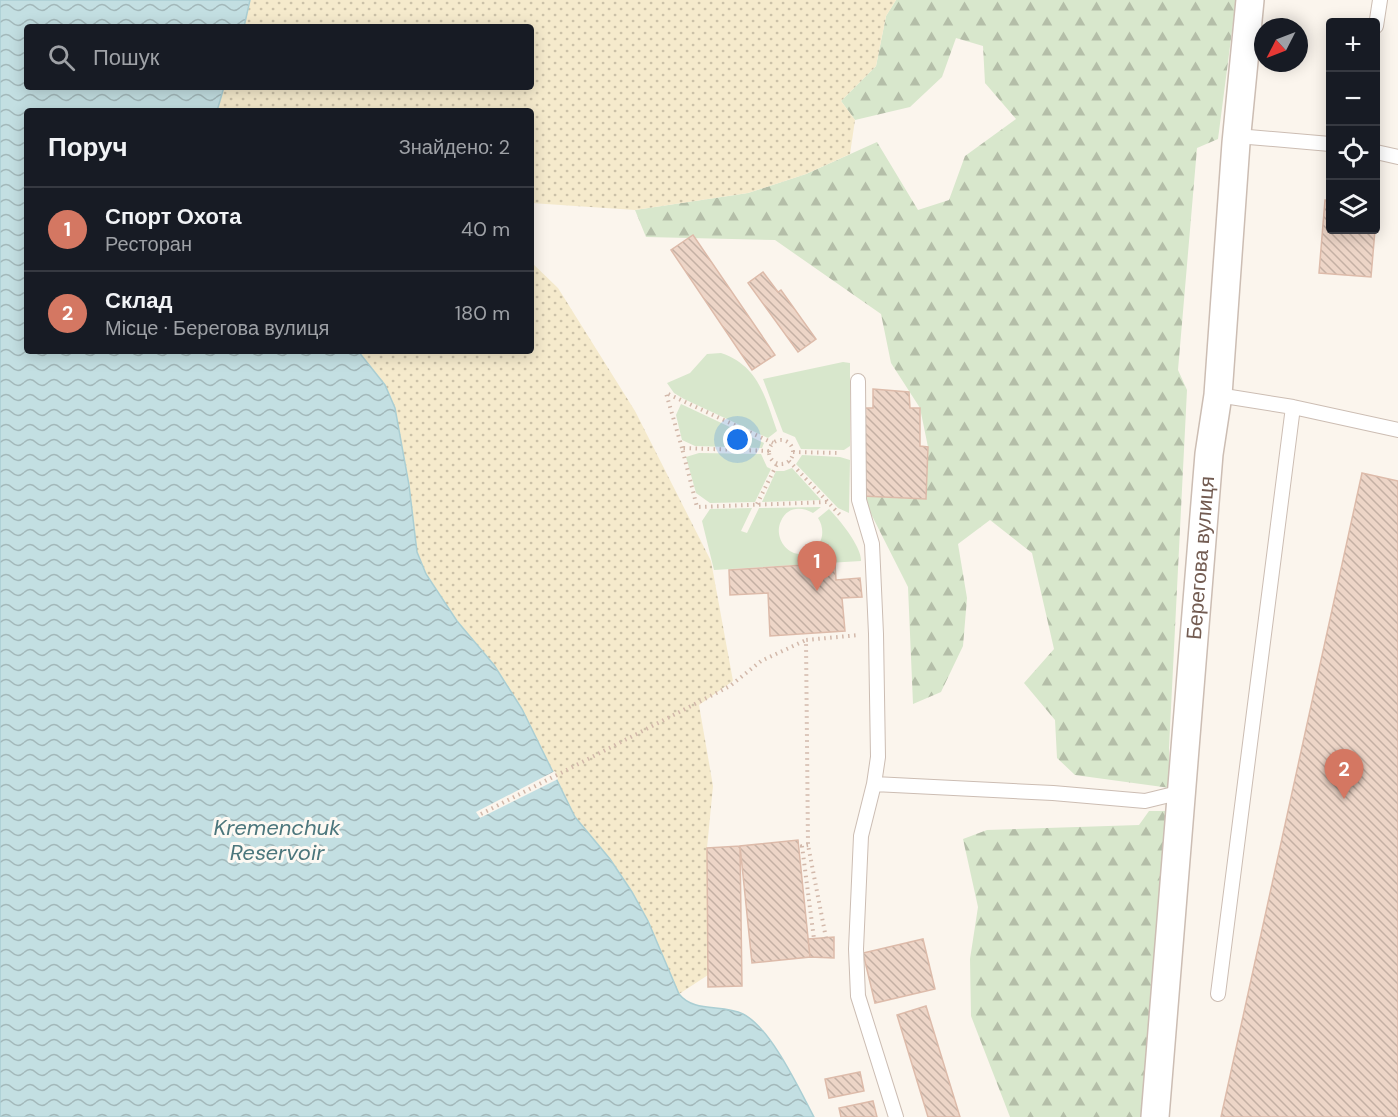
<!DOCTYPE html>
<html lang="uk">
<meta charset="utf-8">
<style>
:root{--surface:#171b24;--page:#242831;--text:#f1f3f6;--muted:#9ea1a6;--line:#363941;--accent:#d47762}
body{margin:0;font-family:"DM Sans",sans-serif;background:var(--page);color:var(--text)}
.controls{position:absolute;right:18px;top:18px;display:grid;overflow:hidden;border-radius:6px;box-shadow:0 3px 15px #0003}
.controls button{width:54px;height:54px;display:grid;place-items:center;padding:0;border:0;border-bottom:2px solid var(--line);background:var(--surface);color:var(--text);font:30px sans-serif}
.compass{position:absolute;left:1254px;top:18px;width:54px;height:54px;border-radius:50%;background:var(--surface);box-shadow:0 3px 15px #0003;rotate:228deg}
.you{position:absolute;left:738px;top:440px;width:21px;height:21px;margin:-15px;border:4px solid #fff;border-radius:50%;background:#1a73e8;box-shadow:0 0 0 9px #1a73e833}
.badge{display:grid;place-items:center;width:39px;height:39px;border-radius:50%;background:var(--accent);color:#fff;font-size:20px;font-weight:700}
.pin{position:absolute;translate:-50% -50px;filter:drop-shadow(0 2px 3px #0008)}
.pin::after{content:'';position:absolute;top:32px;width:21px;height:18px;background:inherit;clip-path:polygon(0 0,100% 0,50% 100%)}
.list{margin:0;padding:0;list-style:none}
h2{display:flex;justify-content:space-between;align-items:center;height:78px;margin:0;padding:0 24px;font-size:26px}
h2 small{font-size:20px;font-weight:400;color:var(--muted)}
.list li{display:grid;grid-template-columns:39px 1fr auto;gap:18px;align-items:center;box-sizing:border-box;height:84px;padding:0 24px;border-top:2px solid var(--line)}
.list b{display:block;font-size:22px;white-space:nowrap}
.list p{margin:0;font-size:20px;white-space:nowrap;color:var(--muted)}
.list em{font-size:20px;font-style:normal;color:var(--muted)}
.icon{flex:none;width:33px;height:33px;fill:none;stroke:currentColor;stroke-width:2;stroke-linecap:round;stroke-linejoin:round}
.map{position:relative;flex:none;width:1398px;height:1117px;overflow:hidden}
.search{position:absolute;background:var(--surface);box-shadow:0 3px 15px #0003;left:24px;top:24px;width:510px;height:66px;display:flex;align-items:center;gap:15px;box-sizing:border-box;padding:0 21px;border-radius:6px;color:var(--muted);font-size:22px}
.panel{position:absolute;background:var(--surface);box-shadow:0 3px 15px #0003;left:24px;top:108px;width:510px;height:246px;border-radius:6px}
.map>svg:first-child{display:block}
.grass{fill:#d8e7cc}
.forest{fill:url(#forest-firs)}
.sand{fill:url(#sand-dots)}
.water{fill:url(#water-waves);stroke:#aaced3;stroke-width:1.5}
.pier{fill:#fbf5ed}
.building{fill:url(#building-back-hatch);stroke:#dba;stroke-width:1.5}
.lines{fill:none;stroke-linecap:round;stroke-linejoin:round}
.service-casing{stroke:#ccbdb3;stroke-width:16}
.minor-casing{stroke:#ccbdb3;stroke-width:30}
.path{stroke:#d2b8aa;stroke-width:4;stroke-dasharray:1.5 4.5;stroke-linecap:butt}
.service{stroke:#fff;stroke-width:14}
.minor{stroke:#fff;stroke-width:27}
.labels{text-anchor:middle;stroke-width:6;stroke-linejoin:round;paint-order:stroke}
.street-label{font-size:21px;fill:#735c52;stroke:#fdf9f3}
.water-label{font-size:22px;font-style:italic;fill:#4b767c;stroke:#fdf9f3}
</style>
<div class="map">
<svg width="1398" height="1117" viewBox="0 0 1398 1117">
<defs>
<pattern id="forest-firs" width="22" height="20" patternUnits="userSpaceOnUse" patternTransform="scale(1.5)"><rect width="22" height="20" fill="#d8e7cc"/><path d="M5 1l3.5 6h-7zM16 11l3.5 6h-7z" fill="#b4bea8"/></pattern>
<pattern id="sand-dots" width="8" height="8" patternUnits="userSpaceOnUse" patternTransform="scale(1.5)"><rect width="8" height="8" fill="#f5eacc"/><path d="M2 2h.1M6 6h.1" fill="none" stroke="#cbc1a8" stroke-width="1.8" stroke-linecap="round"/></pattern>
<pattern id="water-waves" width="16" height="10" patternUnits="userSpaceOnUse" patternTransform="scale(1.5)"><rect width="16" height="10" fill="#c3dfe2"/><path d="M0 5q4-4 8 0t8 0" fill="none" stroke="#a3b8ba"/></pattern>
<pattern id="building-back-hatch" width="6" height="6" patternUnits="userSpaceOnUse" patternTransform="scale(1.5)"><rect width="6" height="6" fill="#edd5c7"/><path d="M-1 5l2 2M0 0l6 6M5-1l2 2" fill="none" stroke="#c4b0a4"/></pattern>
</defs>
<rect width="100%" height="100%" fill="#fbf5ed"/>
<path class="grass" d="M721,353C759,366 765,397 777,431L768,438L684,399L674,393L667,383L690,373L707,354Z
M843,362L850,363V446L844,450L801,449L795,437L783,432L763,379Z
M681,404L764,443L762,448L695,446L682,440L676,415Z
M699,453L761,454L767,467L771,469L755,502L710,503L696,493L686,457Z
M802,455L840,457L850,460L849,513L838,508L796,464Z
M792,468L821,500L762,502L776,471H784Z
M821,507L813,513C801,506 787,507 781,521C773,537 788,559 807,553C823,548 826,530 818,518L829,509C839,519 862,547 861,561L714,570L702,521L710,509L752,508L741,531L747,533L759,508Z"/>
<path class="forest" d="M896,0H1236L1218,139L1197,148L1178,370L1187,390L1169,748L1170,788L1075,775L1057,758L1055,720L1024,683L1054,649L1032,553L990,520L958,544L967,598L963,646L941,692L913,704L908,587L862,496L926,499L928,447L920,408L891,363L881,314L775,240L646,237L635,210L748,193L806,174L877,142L918,210L949,200L965,156L1016,119L985,83L983,46L956,38L942,77L910,107L855,120L841,101L876,66L886,16Z
M1149,811H1168L1142,1117H1010L971,1016L970,959L978,907L963,839L987,830L1139,825Z"/>
<path class="sand" d="M250,0H896L886,16L876,66L841,101L855,120L850,154L806,174L748,193L635,210L531,203V111H217L224,87H531V27H244Z
M531,262L558,288L635,411L711,561L733,681L699,705L713,786L707,848L708,975L679,994L648,921L632,892L610,859L575,817L522,709L494,665L457,621L426,574L417,552L409,485L395,408L385,385L358,351H531Z"/>
<path class="water" d="M0,0H250L244,27H27V87H224L217,111H27V351H358L385,385L395,408L409,485L417,552L426,574L457,621L494,665L522,709L575,817L610,859L632,892L648,921L679,994C694,1013 722,1004 743,1014C771,1028 799,1089 814,1117H0Z"/>
<path class="pier" d="M555,771L558,779L480,818L476,812Z"/>
<path class="building" d="M1325,200H1330V230H1375L1371,277L1319,273Z
M693,235L775,355L752,370L671,250Z
M763,272L778,292L781,290L816,339L798,352L748,283Z
M873,389L909,392L910,408H920V446L928,447L926,499L862,496L864,408H873Z
M1362,473L1398,481V1117H1221Z
M835,563L836,580L860,578L862,597L842,598L845,631L770,636L768,593L730,595L729,570Z
M798,840L810,957L752,963L740,846Z
M740,846L742,986L708,987L707,848Z
M834,937V958L810,957L808,939Z
M923,939L935,989L875,1003L863,953Z
M926,1006L960,1117H928L897,1015Z
M860,1072L864,1091L829,1098L825,1079Z
M873,1101L877,1117H841L839,1108Z"/>
<g class="lines">
<defs>
<path id="service" d="M1376,26L1380,0
M1237,136L1330,144
M1376,152L1398,157
M858,381L859,500L872,544L876,634L878,757L874,784L1053,793L1145,801L1182,792
M1218,395L1293,407L1398,430
M874,784L861,836L856,949L858,996L896,1117
M1218,994L1293,407"/>
<g id="minor">
<path id="s1" d="M1155,1117L1209,454L1218,395L1236,143L1250,0"/>
</g>
</defs>
<use href="#service" class="service-casing"/>
<use href="#minor" class="minor-casing"/>
<path class="path" d="M769 452a12 12 0 1 1 24 0a12 12 0 1 1-24 0Z
M682,448L666,393L773,443
M769,451L682,448L697,507L828,502
M793,452L841,453
M789,461L842,517
M757,504L777,464
M481,814L730,686L761,661L806,640
M808,845L802,846L814,939
M826,938L808,845L806,640L859,635"/>
<use href="#service" class="service"/>
<use href="#minor" class="minor"/>
</g>
<g class="labels">
<g class="street-label">
<text dy="7" stroke="none"><textPath href="#s1" startOffset="561">Берегова вулиця</textPath></text>
</g>
<g class="water-label">
<text x="277" y="835">Kremenchuk<tspan x="277" dy="25">Reservoir</tspan></text>
</g>
</g>
</svg>
<div class="controls">
<button>+</button>
<button>−</button>
<button><svg class="icon" aria-label="locate" viewBox="0 0 24 24"><circle cx="12" cy="12" r="6"/><path d="M12 2v4M12 18v4M2 12h4M18 12h4"/></svg></button>
<button><svg class="icon" aria-label="layers" viewBox="0 0 24 24"><path d="M12 4l9 5-9 5-9-5zM3 14l9 5 9-5"/></svg></button>
</div>
<svg class="compass" viewBox="-18 -18 36 36"><path d="M0-13l5 13h-10z" fill="#e53935"/><path d="M0 13l5-13h-10z" fill="#9ea1a6"/></svg>
<div class="you"></div>
<div class="pin badge" style="left:817px;top:591px">1</div>
<div class="pin badge" style="left:1344px;top:799px">2</div>
<div class="search"><svg class="icon" aria-label="search" viewBox="0 0 24 24"><circle cx="10" cy="10" r="6"/><path d="M15 15l6 6"/></svg>Пошук</div>
<section class="panel">
<h2>Поруч<small>Знайдено: 2</small></h2>
<ul class="list">
<li><span class="badge">1</span><div><b>Спорт Охота</b><p>Ресторан</p></div><em>40 m</em></li>
<li><span class="badge">2</span><div><b>Склад</b><p>Місце · Берегова вулиця</p></div><em>180 m</em></li>
</ul>
</section>
</div>
